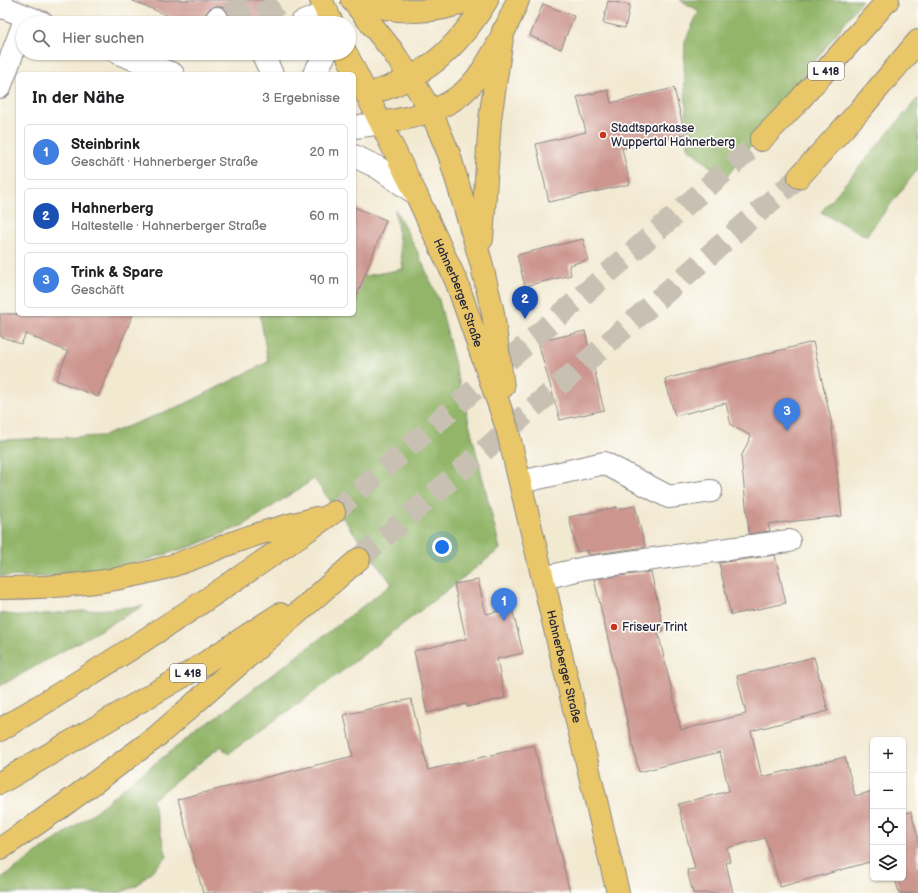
<!DOCTYPE html>
<html lang="de">
<meta charset="utf-8">
<style>
:root{--surface:#fff;--page:#f6f6f6;--text:#202124;--muted:#757577;--line:#e0e0e0;--accent:#2563eb}
body{margin:0;font-family:"Balsamiq Sans",sans-serif;background:var(--page);color:var(--text)}
.controls{position:absolute;right:12px;bottom:12px;display:grid;overflow:hidden;border-radius:6px;box-shadow:0 1px 3px #0004}
.controls button{width:36px;height:36px;display:grid;place-items:center;padding:0;border:0;border-bottom:1px solid var(--line);background:var(--surface);color:var(--text);font:20px sans-serif}
.you{position:absolute;left:442px;top:547px;width:14px;height:14px;margin:-10px;border:3px solid #fff;border-radius:50%;background:#1a73e8;box-shadow:0 0 0 6px #1a73e833}
.badge{display:grid;place-items:center;width:26px;height:26px;border-radius:50%;background:var(--accent);color:#fff;font-size:13px;font-weight:700}
.pin{position:absolute;translate:-50% -33px;filter:drop-shadow(0 1px 2px #0008)}
.pin::after{content:'';position:absolute;top:21px;width:14px;height:12px;background:inherit;clip-path:polygon(0 0,100% 0,50% 100%)}
.list{margin:0;padding:0;list-style:none}
h2{display:flex;justify-content:space-between;align-items:center;height:52px;margin:0;padding:0 16px;font-size:17px}
h2 small{font-size:13px;font-weight:400;color:var(--muted)}
.list li{display:grid;grid-template-columns:26px 1fr auto;gap:12px;align-items:center;box-sizing:border-box;height:56px;margin:0 8px 8px;padding:0 8px;border:1px solid var(--line);border-radius:6px}
.list b{display:block;font-size:15px;white-space:nowrap}
.list p{margin:0;font-size:13px;white-space:nowrap;color:var(--muted)}
.list em{font-size:13px;font-style:normal;color:var(--muted)}
.icon{flex:none;width:22px;height:22px;fill:none;stroke:currentColor;stroke-width:2;stroke-linecap:round;stroke-linejoin:round}
.map{position:relative;flex:none;width:918px;height:893px;overflow:hidden}
.search{position:absolute;background:var(--surface);box-shadow:0 1px 3px #0004;left:16px;top:16px;width:340px;height:44px;display:flex;align-items:center;gap:10px;box-sizing:border-box;padding:0 14px;border-radius:22px;color:var(--muted);font-size:15px}
.panel{position:absolute;background:var(--surface);box-shadow:0 1px 3px #0004;left:16px;top:72px;width:340px;height:244px;border-radius:6px}
.map>svg:first-child{display:block}
.forest{fill:#92b569;stroke:#5a6c52}
.building{fill:#cc958e}
.lines{fill:none;stroke-linecap:round;stroke-linejoin:round}
.minor-tunnel{stroke:#c8c1b3;stroke-width:22;stroke-dasharray:22 11;stroke-linecap:butt}
.highway-tunnel{stroke:#c8c1b3;stroke-width:22;stroke-dasharray:22 11;stroke-linecap:butt}
.minor-casing{stroke:#8a8686;stroke-width:24}
.major-casing{stroke:#8a8686;stroke-width:24}
.highway-casing{stroke:#8a8686;stroke-width:24}
.minor{stroke:#fff;stroke-width:22}
.major{stroke:#e9c769;stroke-width:22}
.highway{stroke:#e9c769;stroke-width:22}
.poi-dot{fill:#c8321e;stroke:#fdfcf7;stroke-width:1.5}
.labels{text-anchor:middle;stroke-width:3.5;stroke-linejoin:round;paint-order:stroke}
.shield{fill:#fdfcf7;stroke:#646373;stroke-width:1}
.shield-label{font-size:11px;font-weight:bold;fill:#22223b}
.poi-label{font-size:12px;fill:#22223b;stroke:#fdfcf7;text-anchor:start}
.street-label{font-size:12px;fill:#22223b;stroke:#fdfcf7}
</style>
<div class="map">
<svg width="918" height="893" viewBox="0 0 918 893">
<rect width="100%" height="100%" fill="#fdfcf7"/>
<filter id="ink" filterUnits="userSpaceOnUse"><feTurbulence type="fractalNoise" baseFrequency=".025" numOctaves="2"/><feDisplacementMap in="SourceGraphic" scale="8" xChannelSelector="R" yChannelSelector="G"/><feConvolveMatrix kernelMatrix="1 2 1 2 8 2 1 2 1" color-interpolation-filters="sRGB"/></filter>
<filter id="wash" filterUnits="userSpaceOnUse"><feTurbulence type="fractalNoise" baseFrequency=".012" numOctaves="4" result="noise"/><feDisplacementMap in="SourceGraphic" scale="16" xChannelSelector="R" yChannelSelector="G"/><feGaussianBlur stdDeviation="0.9" result="paint"/><feColorMatrix in="noise" values="0 0 0 0 0 0 0 0 0 0 0 0 0 0 0 0 0 1.4 0 .05"/><feComposite in="paint" operator="in"/></filter>
<g filter="url(#wash)">
<rect width="100%" height="100%" fill="#f2e9d1"/>
<path class="forest" d="M680,0H862L725,179L688,148L684,66L685,41L699,11Z
M918,98V169L866,236L821,212Z
M395,209L417,251L439,300L500,549L328,682L228,754L221,746L152,800L167,857L136,886L119,893H0V879L92,814L137,777L392,584L314,479L244,525L193,546L129,565L50,577L0,576V440L103,436L185,404L268,362L260,314H354V278L403,269Z
M143,606L0,686V613L21,616Z"/>
<g id="blocks">
<path class="building" d="M131,0H269L282,23H228L229,17L227,11L222,7L216,6L210,8L206,13L203,23H185Z
M608,1L630,5L625,28L603,23Z
M543,4L574,16L561,49L530,36Z
M674,88L685,134L622,148L630,184L549,202L536,144L586,132L577,97L608,90L611,103Z
M354,207L386,220L356,298H354Z
M583,239L588,260L569,265L571,275L525,286L517,255Z
M0,314H133L98,397L56,380L68,352L26,334L21,344L0,336Z
M585,331L604,410L560,420L538,342Z
M813,342L831,420L842,516L768,524L770,531L749,534L741,457L751,436L731,425L726,403L675,416L665,379Z
M635,506L645,547L589,555L588,550L577,552L569,517L617,507L619,509Z
M775,555L786,603L731,615L719,563Z
M651,572L664,631L658,632L681,730L746,714L737,676L814,657L828,711L751,731L762,777L845,757L855,796L873,791V861L780,887L765,838L727,848L730,862L726,863L733,893H693L687,870L695,869L678,804L729,791L720,752L639,772L594,579Z
M478,580L486,614L512,608L523,653L497,659L505,698L467,707L466,704L427,713L414,651L466,639L454,584Z
M411,699L428,770L534,745L570,893H203L178,799L353,756L344,715Z
M911,812L918,837V893H899L895,878H903V814Z"/>
</g>
</g>
<g filter="url(#ink)">
<use href="#blocks" fill-opacity="0" stroke="#8a8686" stroke-width="1"/>
<g class="lines">
<path class="minor-tunnel" d="M233,0L245,23
M264,0L277,23"/>
<path class="highway-tunnel" d="M334,512L761,140
M359,559L799,177"/>
<defs>
<path id="minor" d="M0,6L43,23
M215,23L217,18
M301,23L327,12
M118,53L173,74
M262,53L272,74
M314,74L326,53
M0,87L23,25
M354,127L382,123
M354,156L377,167L416,194
M521,482L604,463L669,497L711,491
M543,578L585,568L789,541"/>
<g id="major">
<path d="M321,0L332,23"/>
<path d="M352,0L391,49L411,78L431,111L449,154L481,262L493,313L503,387"/>
<path d="M352,0C392,12 430,17 469,0"/>
<path id="s1" d="M346,53L416,194L457,283L507,428L618,893"/>
<path d="M367,94C423,80 457,49 487,0"/>
<path d="M382,123C408,118 437,113 459,96C486,76 505,30 518,0"/>
<path d="M482,239L490,119L503,31"/>
</g>
<path id="highway" d="M761,140L795,105L888,0
M799,177L860,110L918,41
M0,588C53,588 105,584 157,570C186,563 212,550 240,540C265,531 291,525 316,518
M0,730C115,661 225,589 334,512
M0,783L194,670L280,614
M0,849L64,805L155,738L359,559"/>
</defs>
<use href="#minor" class="minor-casing"/>
<use href="#major" class="major-casing"/>
<use href="#highway" class="highway-casing"/>
<use href="#minor" class="minor"/>
<use href="#major" class="major"/>
<use href="#highway" class="highway"/>
</g>
</g>
<g class="poi-dot">
<circle cx="603" cy="135" r="4"/>
<circle cx="614" cy="627" r="4"/>
</g>
<g class="labels">
<g class="shield">
<rect x="808" y="62" width="36" height="18" rx="3"/>
<rect x="170" y="664" width="36" height="18" rx="3"/>
</g>
<g class="shield-label">
<text x="826" y="75">L 418</text>
<text x="188" y="677">L 418</text>
</g>
<g class="poi-label">
<text x="611" y="132">Stadtsparkasse<tspan x="611" dy="14">Wuppertal Hahnerberg</tspan></text>
<text x="622" y="631">Friseur Trint</text>
</g>
<g class="street-label">
<text dy="4" stroke="none"><textPath href="#s1" startOffset="265">Hahnerberger Straße</textPath></text>
<text dy="4" stroke="none"><textPath href="#s1" startOffset="654">Hahnerberger Straße</textPath></text>
</g>
</g>
</svg>
<div class="controls">
<button>+</button>
<button>−</button>
<button><svg class="icon" aria-label="locate" viewBox="0 0 24 24"><circle cx="12" cy="12" r="6"/><path d="M12 2v4M12 18v4M2 12h4M18 12h4"/></svg></button>
<button><svg class="icon" aria-label="layers" viewBox="0 0 24 24"><path d="M12 4l9 5-9 5-9-5zM3 14l9 5 9-5"/></svg></button>
</div>
<div class="you"></div>
<div class="pin badge" style="left:504px;top:621px;background:#3f7fe0">1</div>
<div class="pin badge" style="left:525px;top:319px;background:#1a4fb4">2</div>
<div class="pin badge" style="left:787px;top:431px;background:#3f7fe0">3</div>
<div class="search"><svg class="icon" aria-label="search" viewBox="0 0 24 24"><circle cx="10" cy="10" r="6"/><path d="M15 15l6 6"/></svg>Hier suchen</div>
<section class="panel">
<h2>In der Nähe<small>3 Ergebnisse</small></h2>
<ul class="list">
<li><span class="badge" style="background:#3f7fe0">1</span><div><b>Steinbrink</b><p>Geschäft · Hahnerberger Straße</p></div><em>20 m</em></li>
<li><span class="badge" style="background:#1a4fb4">2</span><div><b>Hahnerberg</b><p>Haltestelle · Hahnerberger Straße</p></div><em>60 m</em></li>
<li><span class="badge" style="background:#3f7fe0">3</span><div><b>Trink &amp; Spare</b><p>Geschäft</p></div><em>90 m</em></li>
</ul>
</section>
</div>
